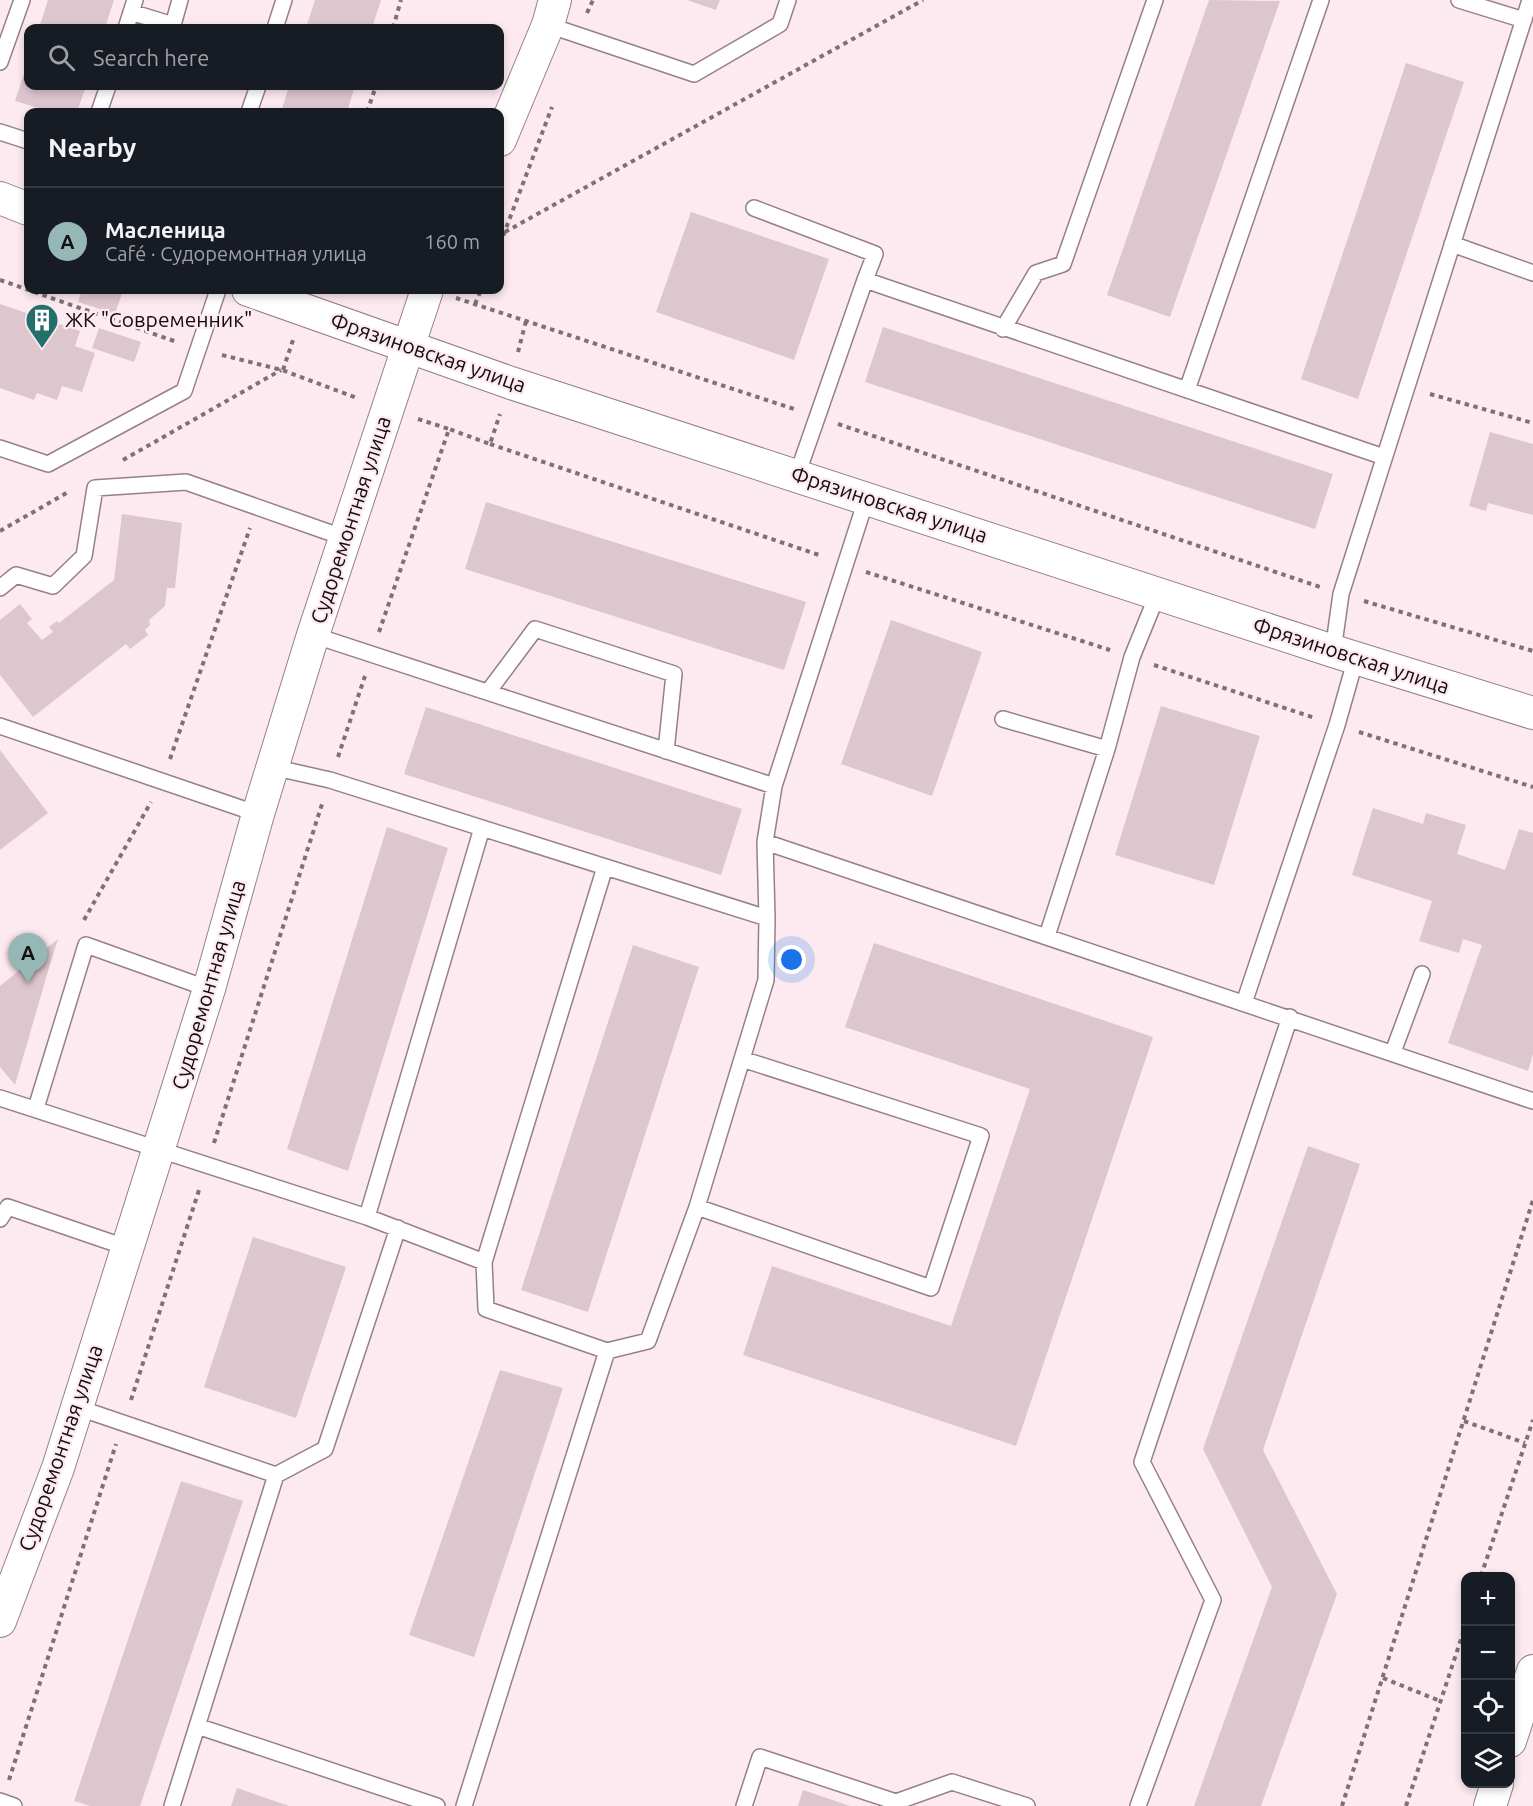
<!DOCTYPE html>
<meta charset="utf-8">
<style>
:root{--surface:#171b24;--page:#242831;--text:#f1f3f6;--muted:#9ea1a6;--line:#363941;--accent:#95b8b7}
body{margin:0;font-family:Ubuntu,sans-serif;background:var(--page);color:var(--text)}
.controls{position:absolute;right:18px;bottom:18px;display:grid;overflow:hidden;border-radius:12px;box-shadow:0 3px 9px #0003}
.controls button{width:54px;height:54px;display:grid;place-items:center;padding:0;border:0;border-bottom:2px solid var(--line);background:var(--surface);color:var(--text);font:30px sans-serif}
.you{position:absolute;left:792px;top:960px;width:21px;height:21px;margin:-15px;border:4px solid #fff;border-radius:50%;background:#1a73e8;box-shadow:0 0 0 9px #1a73e833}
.badge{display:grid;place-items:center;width:39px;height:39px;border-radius:50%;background:var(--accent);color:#111;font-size:20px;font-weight:700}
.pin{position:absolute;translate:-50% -50px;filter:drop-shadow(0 2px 3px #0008)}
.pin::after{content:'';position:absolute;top:32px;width:21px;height:18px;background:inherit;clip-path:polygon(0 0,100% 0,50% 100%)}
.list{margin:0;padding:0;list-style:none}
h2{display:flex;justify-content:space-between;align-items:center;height:78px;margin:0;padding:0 24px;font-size:26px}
h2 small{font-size:20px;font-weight:400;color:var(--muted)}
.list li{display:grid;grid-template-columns:39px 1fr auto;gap:18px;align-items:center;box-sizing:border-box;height:108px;padding:0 24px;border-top:2px solid var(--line)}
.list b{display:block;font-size:22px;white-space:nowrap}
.list p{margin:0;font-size:20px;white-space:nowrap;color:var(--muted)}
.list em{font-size:20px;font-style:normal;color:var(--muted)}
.icon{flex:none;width:33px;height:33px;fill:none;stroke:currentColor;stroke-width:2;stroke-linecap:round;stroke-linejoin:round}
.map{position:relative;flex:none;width:1533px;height:1806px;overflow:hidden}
.search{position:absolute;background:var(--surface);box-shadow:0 3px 9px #0003;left:24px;top:24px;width:480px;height:66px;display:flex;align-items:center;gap:15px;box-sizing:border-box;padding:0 21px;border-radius:12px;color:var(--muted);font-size:22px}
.panel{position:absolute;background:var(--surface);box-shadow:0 3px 9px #0003;left:24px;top:108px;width:480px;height:186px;border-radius:12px}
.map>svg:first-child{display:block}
.building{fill:#dec6ce}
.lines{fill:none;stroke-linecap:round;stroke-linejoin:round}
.service-casing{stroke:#968087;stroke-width:18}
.minor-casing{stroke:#968087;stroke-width:34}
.path{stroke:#7e7175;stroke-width:4;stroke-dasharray:4.5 4.5;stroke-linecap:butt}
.service{stroke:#fff;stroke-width:15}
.minor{stroke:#fff;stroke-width:32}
.labels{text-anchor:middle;stroke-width:4.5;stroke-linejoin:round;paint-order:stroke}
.poi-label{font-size:21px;fill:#130b0e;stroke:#fdeaf0;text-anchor:start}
.street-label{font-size:21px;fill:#130b0e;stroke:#fdeaf0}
</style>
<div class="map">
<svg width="1533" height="1806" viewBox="0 0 1533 1806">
<rect width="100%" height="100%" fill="#fdeaf0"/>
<path class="building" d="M48,0H114L105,28H39Z
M315,0H381L372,28H306Z
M687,0H720L716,10Z
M1209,0L1280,1L1170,317L1107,295Z
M28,61V86H86L77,112H51L15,101Z
M1406,63L1464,82L1358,399L1301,379Z
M289,86H355L347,112H281Z
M691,212L829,259L794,360L656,312Z
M82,290H123L115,314L78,302Z
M0,304L80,331L75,346L95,353L82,392L62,386L57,400L37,393L34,400L0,388Z
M883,327L1333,474L1315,529L865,382Z
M99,328L141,342L134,362L92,348Z
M1490,432L1533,444V515L1488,503L1486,511L1469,506Z
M486,502L806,602L784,670L465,569Z
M122,514L182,523L175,588H167L165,606L149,620L150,625L145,630L148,635L130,649L126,644L33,717L0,675V620L20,604L32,619L27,623L42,640L53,632L49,627L57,621L59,623L114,580Z
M891,620L982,652L932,796L841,764Z
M1161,706L1260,736L1214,885L1115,855Z
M426,707L742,809L721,875L404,774Z
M0,750L48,813L0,850Z
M1373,808L1423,824L1426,813L1466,825L1457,854L1505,870L1519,829L1533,833V1054L1528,1071L1448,1043L1482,945L1463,939L1459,953L1419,941L1432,901L1352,875Z
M387,827L448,848L348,1171L287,1149Z
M58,939L51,961L15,1085L0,1067V986Z
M874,943L1153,1037L1016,1446L743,1355L772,1266L951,1326L1030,1089L845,1027Z
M633,945L699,967L588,1312L521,1290Z
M1308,1146L1360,1164L1263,1450L1337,1594L1261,1806H1194L1272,1587L1203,1449Z
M253,1237L346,1267L296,1418L204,1387Z
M500,1370L563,1388L474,1657L409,1635Z
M181,1481L243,1501L140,1806H90L74,1801Z
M237,1788L289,1806H231Z
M803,1790L850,1806H798Z"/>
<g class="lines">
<defs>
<path id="service" d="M1459,0L1524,20
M131,12L173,25L180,0
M548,25L694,74L780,24L788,0
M126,28L135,0
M275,28L284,0
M0,62L22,0
M99,112L108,86
M249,112L258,86
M0,132L28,141
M754,208L875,254L865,280
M1452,244L1533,273
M1003,329L1036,273L1063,264L1155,0
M1187,390L1321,0
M0,448L48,464L184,391L218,290
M797,475L865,280L1384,457
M0,588L16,575L53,586L84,556L95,488L186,482L345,538
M313,635L774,786L867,497
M1333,651L1341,594L1530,0
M488,692L535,629L674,674L666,751
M1003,719L1107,749
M0,726L258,814
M272,767L330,780L767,918
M765,842L774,786
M1047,936L1107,749L1132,657L1158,593
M1244,1003L1337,725L1356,658
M1393,1052L1422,974
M0,1098L367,1217L484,1262L605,867
M36,1108L86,945L209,989
M697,1207L931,1288L981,1136L742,1059
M367,1217L482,828
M0,1219L8,1207L128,1248
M484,1262L486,1309L607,1351
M76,1407L276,1475L172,1806
M276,1475L325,1449L398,1228
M197,1726L437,1806
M0,1801L14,1806
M464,1806L607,1351L648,1341L697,1207L766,980L767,918L765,842L1533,1101
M744,1806L760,1757L896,1802L952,1782L1027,1806
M1138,1806L1213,1600L1142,1462L1290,1017"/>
<path id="minor" d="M500,140L548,25L555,0
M0,198L28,209
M248,290L511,383L1333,651L1533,713
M0,1621L58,1468L209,989L258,814L313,635L427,290
M1510,1741L1533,1671
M1490,1806L1497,1784"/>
</defs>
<use href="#service" class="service-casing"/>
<use href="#minor" class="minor-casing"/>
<path class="path" d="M587,13L593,0
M393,28L401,0
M367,112L376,86
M505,232L923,0
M500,244L552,107
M0,280L177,342
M456,298L794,409
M475,304L481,290
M518,352L526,321
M222,355L282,370L357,398
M283,370L293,340
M1430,394L1533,423
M418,419L449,429
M838,424L1320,587
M490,444L822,556
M123,460L281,370
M0,531L70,491
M866,572L1110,650
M1364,601L1533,651
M379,632L449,429L490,444L500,414
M1154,665L1315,718
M1359,732L1533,787
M338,757L365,676
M170,759L250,528
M84,920L151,802
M214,1143L323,801
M131,1400L200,1187
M1464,1421L1525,1443
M1481,1576L1533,1420
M1383,1678L1440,1701
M9,1780L116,1444
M1342,1806L1533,1200
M1406,1806L1466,1624"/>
<use href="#service" class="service"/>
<use href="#minor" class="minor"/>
</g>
<defs>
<symbol id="building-pin" viewBox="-11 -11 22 30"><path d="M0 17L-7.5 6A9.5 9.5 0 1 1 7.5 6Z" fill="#256f6b" stroke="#fdeaf0"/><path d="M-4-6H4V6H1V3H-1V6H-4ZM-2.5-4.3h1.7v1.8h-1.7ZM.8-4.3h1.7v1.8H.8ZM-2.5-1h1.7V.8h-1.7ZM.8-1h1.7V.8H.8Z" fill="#fff"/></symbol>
</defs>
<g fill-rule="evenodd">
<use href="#building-pin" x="23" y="301" width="38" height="52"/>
</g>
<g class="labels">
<g class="poi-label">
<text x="65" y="327">ЖК "Современник"</text>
</g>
<g class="street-label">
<text transform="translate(428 353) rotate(19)" y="7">Фрязиновская улица</text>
<text transform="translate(889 505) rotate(18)" y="7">Фрязиновская улица</text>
<text transform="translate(351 520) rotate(-72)" y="7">Судоремонтная улица</text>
<text transform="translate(1351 656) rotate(18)" y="7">Фрязиновская улица</text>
<text transform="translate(209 985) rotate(-74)" y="7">Судоремонтная улица</text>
<text transform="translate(61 1448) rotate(-71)" y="7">Судоремонтная улица</text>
</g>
</g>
</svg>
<div class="controls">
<button>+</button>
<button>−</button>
<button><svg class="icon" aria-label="locate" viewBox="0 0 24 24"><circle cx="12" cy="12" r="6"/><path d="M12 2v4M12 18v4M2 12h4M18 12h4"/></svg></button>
<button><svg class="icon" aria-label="layers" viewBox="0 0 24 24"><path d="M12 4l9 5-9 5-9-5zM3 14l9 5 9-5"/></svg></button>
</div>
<div class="you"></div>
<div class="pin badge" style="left:28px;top:983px">A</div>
<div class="search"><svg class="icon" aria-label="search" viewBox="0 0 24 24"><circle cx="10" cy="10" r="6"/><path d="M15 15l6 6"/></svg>Search here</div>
<section class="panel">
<h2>Nearby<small></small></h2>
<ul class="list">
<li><span class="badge">A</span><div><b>Масленица</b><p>Café · Судоремонтная улица</p></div><em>160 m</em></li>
</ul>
</section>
</div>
